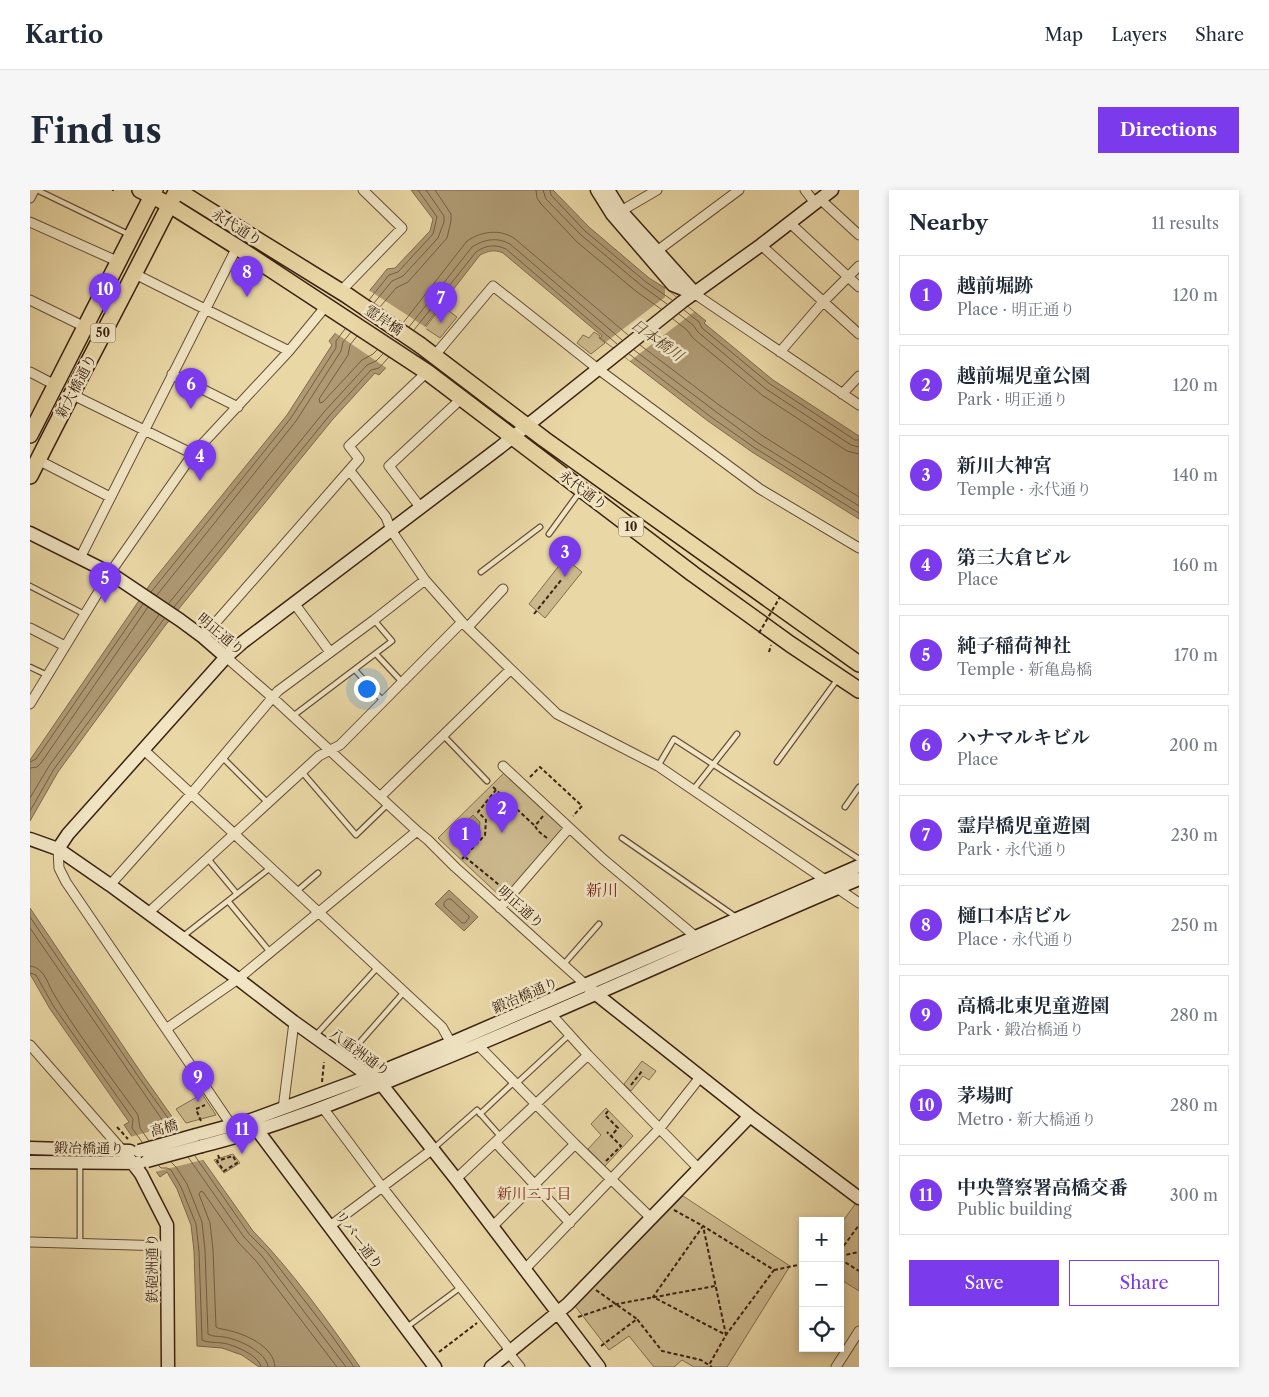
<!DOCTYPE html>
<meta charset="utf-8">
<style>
:root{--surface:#fff;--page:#f6f6f7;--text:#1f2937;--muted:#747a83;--line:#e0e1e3;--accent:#7c3aed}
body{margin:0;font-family:"Libre Caslon Text","Noto Serif JP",serif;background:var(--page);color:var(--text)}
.controls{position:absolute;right:15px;bottom:15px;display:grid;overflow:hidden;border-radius:0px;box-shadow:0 2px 8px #0003}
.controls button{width:45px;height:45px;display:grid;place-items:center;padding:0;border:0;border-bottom:1px solid var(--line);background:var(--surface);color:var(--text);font:25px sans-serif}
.you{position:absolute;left:336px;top:498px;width:18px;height:18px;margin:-12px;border:4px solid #fff;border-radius:50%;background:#1a73e8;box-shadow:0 0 0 8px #1a73e833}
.badge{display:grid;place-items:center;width:32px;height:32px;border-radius:50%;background:var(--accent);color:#fff;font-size:16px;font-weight:700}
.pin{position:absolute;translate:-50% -41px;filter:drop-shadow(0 1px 2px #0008)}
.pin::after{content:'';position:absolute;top:26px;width:18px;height:15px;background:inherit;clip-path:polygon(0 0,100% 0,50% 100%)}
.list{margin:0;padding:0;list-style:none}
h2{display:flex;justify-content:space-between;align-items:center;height:65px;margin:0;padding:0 20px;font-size:21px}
h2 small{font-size:16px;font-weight:400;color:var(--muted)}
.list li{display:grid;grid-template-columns:32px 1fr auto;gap:15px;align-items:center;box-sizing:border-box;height:80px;margin:0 10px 10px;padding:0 10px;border:1px solid var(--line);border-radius:0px}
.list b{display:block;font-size:19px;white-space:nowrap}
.list p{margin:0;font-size:16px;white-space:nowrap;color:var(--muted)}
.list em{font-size:16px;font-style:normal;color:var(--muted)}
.actions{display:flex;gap:10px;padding:15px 20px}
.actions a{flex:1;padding:11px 0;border:1px solid var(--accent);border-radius:0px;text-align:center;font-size:18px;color:var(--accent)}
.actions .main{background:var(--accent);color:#fff}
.icon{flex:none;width:28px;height:28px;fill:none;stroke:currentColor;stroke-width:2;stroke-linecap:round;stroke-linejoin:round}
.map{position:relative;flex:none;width:829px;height:1177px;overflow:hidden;border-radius:0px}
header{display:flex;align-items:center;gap:30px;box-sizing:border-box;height:70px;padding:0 25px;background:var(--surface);border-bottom:1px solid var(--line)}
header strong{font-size:24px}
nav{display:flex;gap:28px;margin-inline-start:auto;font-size:18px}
.intro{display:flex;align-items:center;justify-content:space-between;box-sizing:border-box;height:120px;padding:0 30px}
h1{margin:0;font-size:35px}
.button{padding:12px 22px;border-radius:0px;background:var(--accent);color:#fff;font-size:18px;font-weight:700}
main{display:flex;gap:30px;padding:0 30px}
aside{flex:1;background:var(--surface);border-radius:0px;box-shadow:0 2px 8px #0003}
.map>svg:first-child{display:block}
.green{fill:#cbb88c;stroke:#836d4e}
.water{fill:#ae9973;stroke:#80694c}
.pier{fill:#e9d7a5}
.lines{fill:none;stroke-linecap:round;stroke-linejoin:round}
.shore{stroke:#745e42;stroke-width:1}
.lane-casing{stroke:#664f36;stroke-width:7}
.street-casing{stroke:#664f36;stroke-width:11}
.secondary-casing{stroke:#3b2211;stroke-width:15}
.primary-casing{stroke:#3b2211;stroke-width:18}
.path{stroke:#3b2211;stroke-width:2;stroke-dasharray:4 2.5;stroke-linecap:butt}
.lane{stroke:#f1e5c4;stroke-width:4.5}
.street{stroke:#f1e5c4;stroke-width:9}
.secondary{stroke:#f1e5c4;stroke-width:12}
.primary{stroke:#e9d7a5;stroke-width:15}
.secondary-bridge-casing{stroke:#3b2211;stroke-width:15;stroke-linecap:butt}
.primary-bridge-casing{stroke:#3b2211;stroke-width:18;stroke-linecap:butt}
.path-bridge{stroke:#3b2211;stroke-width:2;stroke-dasharray:4 2.5;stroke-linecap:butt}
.secondary-bridge{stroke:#f1e5c4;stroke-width:12}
.primary-bridge{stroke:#e9d7a5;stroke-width:15}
.labels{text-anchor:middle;stroke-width:5;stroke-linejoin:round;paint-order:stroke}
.shield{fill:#f1e5c4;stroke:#725c47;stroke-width:1}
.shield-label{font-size:12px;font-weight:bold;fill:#3b2211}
.street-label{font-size:14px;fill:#3b2211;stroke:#f1e5c4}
.water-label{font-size:15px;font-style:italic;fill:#5e462e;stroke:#f1e5c4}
.neighbourhood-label{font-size:15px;fill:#7a1f14;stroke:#f1e5c4}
.quarter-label{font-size:16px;fill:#7a1f14;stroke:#f1e5c4}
</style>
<header>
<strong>Kartio</strong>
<nav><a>Map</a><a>Layers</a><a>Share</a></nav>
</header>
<div class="intro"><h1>Find us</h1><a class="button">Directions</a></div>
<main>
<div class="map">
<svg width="829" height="1177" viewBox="0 0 829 1177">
<rect width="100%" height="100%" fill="#e9d7a5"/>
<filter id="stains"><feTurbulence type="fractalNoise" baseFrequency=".004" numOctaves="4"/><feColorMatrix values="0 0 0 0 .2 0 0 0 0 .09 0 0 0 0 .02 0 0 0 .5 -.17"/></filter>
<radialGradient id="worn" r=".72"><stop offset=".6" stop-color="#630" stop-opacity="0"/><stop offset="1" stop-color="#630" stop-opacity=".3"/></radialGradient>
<path class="green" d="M412,116L427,127L410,148L395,138Z
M564,142L570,146L569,148L575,153L561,164L547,153L553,145L559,148Z
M535,368L552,382L515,428L499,414Z
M475,582L534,638L472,708L408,648Z
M612,871L626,881L619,890L613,886L601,901L594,894Z
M172,904L186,925L156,933L146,919Z
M576,918L603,946L575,976L558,959L571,945L561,934Z
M203,964L210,973L194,983L184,970Z
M653,1006L760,1076L697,1177H664L652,1170L644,1177H624L599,1146L579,1160L545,1116Z
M826,1013L829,1015V1101L810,1089V1035Z"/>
<path class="water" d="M381,0H523L559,37L619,88L635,98L676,131L674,133L743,190L829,246V329L722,262L678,231L570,148L572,146L473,63C464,59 458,61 450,65L395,136L349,185L345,183L303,229L134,437L28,582L0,631V570L121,393L257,225L302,155L299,151L357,79L365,78L400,41L403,29Z
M443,625L450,632L449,643L438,654L434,650L441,644L445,637L436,638L427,643L426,642Z
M419,700L448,727L434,741L405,714Z
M0,718L114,887L223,1041C263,1082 297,1130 330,1177H229L212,1165L192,1158L167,1156L164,1061L161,1035L147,999L137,982L130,987L94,935L99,932L20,819L0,784Z"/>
<path class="pier" d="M635,98L664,122L600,171L576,152L635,107Z
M337,99L397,138L358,179L304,142Z
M151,933L176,969L125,982L100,947Z"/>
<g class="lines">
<path class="shore" d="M506,0L507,8L511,14L547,52L607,102L631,119
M513,0L516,9L551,45L612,96L637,114
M520,0L521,5L555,41L616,92L642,110
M339,110L359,85L368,82L403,44L407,27L388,0
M344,113L362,91L373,86L408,48L414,32V26L396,0
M350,117L366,98L378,92L417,48L421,31V24L405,0
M654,120L669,132L672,138L740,194L825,250H829
M649,124L663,135L668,142L736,199L821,255L829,257
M643,129L657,140L663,148L732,205L817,261L829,264
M373,133L437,51C452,41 469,39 484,48L598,145
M379,137L442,57C455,49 467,47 480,54L592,150
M384,140L446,62C456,55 465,54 476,59L587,154
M327,146L320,155L318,165L289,209L290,213L293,212L332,170L343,164L347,160
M610,155L689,215L733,246L829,307
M604,160L685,221L728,253L829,316
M599,164L681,227L725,258L829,323
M121,402L261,228L306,158V151L315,139
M127,405L266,231L311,161L313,152L321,142
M139,413L294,222L337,175L346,171L353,164
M144,417L299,226L341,180L349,178L359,167
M0,572L6,569L113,414
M0,578L7,577L11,573L118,417
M0,608L19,576L129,425
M0,621L24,579L134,429
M418,709H421L439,726V728L435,733H432L414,716V713Z
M0,727L110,889L148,942
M0,738L142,944
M0,776C13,777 17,791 22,801C47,844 79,884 108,925L110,938L119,951
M0,783L6,785L24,817L103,929L102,938L112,952
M165,966L219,1044L237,1062L302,1146L324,1177
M158,967L214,1047L232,1066L316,1177
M141,972L146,977L157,994L172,1032L175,1060L178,1144C183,1147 188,1146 194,1147C208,1149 237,1162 238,1177
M129,976L131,978H137L141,980L151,997L166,1034L169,1061L172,1150C178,1153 185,1152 192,1153C203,1154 230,1166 231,1177
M245,1177C244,1156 215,1144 197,1140C193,1139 189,1139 186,1137L183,1060L180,1033L169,1004L171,1001L173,1002L208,1052L226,1071L307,1177"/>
<defs>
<path id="lane" d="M7,0L98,44
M519,344L551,300
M451,382L510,337
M0,396L54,424
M346,464L372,492
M0,477L17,485
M325,480L353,511
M263,526L362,451L344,430
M413,545L457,591
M192,567L238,613
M747,572L807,490
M628,576L644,549L829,669
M272,582L326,645L358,614
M663,600L707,544
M815,617L829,597
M592,648L706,727
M178,669L207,704
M267,701L288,683
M198,711L240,762
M152,747L240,678
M533,775L569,734
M285,846L348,777
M316,868L374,802
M486,894L540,844
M450,924L484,892
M404,958L447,920L471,947
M50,974V1054
M377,1137L431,1097"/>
<path id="street" d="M775,0L785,13
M0,8L4,0
M790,9L829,45
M591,21L627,0
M0,32L89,72
M760,33L829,97
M731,55L829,144
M627,61L709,0
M105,84L259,161
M310,102L372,38L333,0
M665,104L829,215
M0,110L55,137
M750,162L793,112L829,76
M405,165L463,96L568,179L730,299L829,358
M0,182L25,195
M142,184L208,217
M41,204L163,264
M812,204L829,186
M8,270L80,307
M320,281L356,327L361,340L395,390L432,432L527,524L628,576L829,713
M390,317L359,276L432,208
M50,368L207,57
M264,413L300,462
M438,437L473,399
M0,438L35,456
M173,447L329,269L319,256L397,182
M196,467L242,507L387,641L398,650L425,677L556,795
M0,514L80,383L163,264L259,161L296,116
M114,560L412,837L421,853
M473,576L573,669L666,747
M351,606L480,480
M28,659L29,678L36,692L202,936
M80,695L162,603L248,501L344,430L395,390
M470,718L539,638
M118,723L289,566L310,555L432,432
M521,824L558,865L669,979
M136,839L208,789L387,641
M0,855L93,961
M448,855L545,954L622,1029
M293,918L349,993L476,1155L482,1167L490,1177
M253,919L264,832
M466,953L540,1033
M426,989L558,865
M300,1036L403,959
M463,1036L545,954
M0,1052L137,1056
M495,1079L630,938L671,886
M806,1177L829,1141"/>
<path id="secondary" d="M567,0L582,24L643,95L665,104
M578,0L591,21L663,101
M0,343L80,383L150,430L173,447L196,467
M0,649L28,659L80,695L208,789L264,832L352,895L426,989L569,1177
M28,659L38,644L196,467L213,452L469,258L652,112L731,55L802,0
M561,800L720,926L829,1008
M228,941L405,1177
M166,945L221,930L340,886L421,853L829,676
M172,956C249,937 322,906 396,876C542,817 684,750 829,689
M0,958L100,961
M93,961L111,984L137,1035L138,1177
M0,972L110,973
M461,1177L538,1114L720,926"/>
<path id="primary" d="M110,0L140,15L207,57L397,182L663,384L760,454L829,500
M147,0L318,106
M390,155L514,249L829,474
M0,245L125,0
M0,286C48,190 99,96 147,0"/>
</defs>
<use href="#lane" class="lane-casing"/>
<use href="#street" class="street-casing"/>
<use href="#secondary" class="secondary-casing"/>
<use href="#primary" class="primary-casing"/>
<path class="path" d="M83,0V1
M504,424L532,389
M739,462L741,455
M500,587L510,577L552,616L543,626
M463,597L505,636
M513,626L505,636L508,641L517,648
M435,667L473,698
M432,669L455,645L456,630L448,622L466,600
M292,892L294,872
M601,895L612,881
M578,921L575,925L588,938L581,946
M171,931L166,919L175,915
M87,937L98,949
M188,965L190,970L203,966L207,973L194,981L187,971L190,970
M576,971L591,956L577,942
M644,1020L673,1036L623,1107L696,1145L744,1080L673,1036L696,1145L679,1175
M810,1061L829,1035
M810,1066L829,1062
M810,1069L829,1081
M744,1080L773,1074
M566,1100L607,1129
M548,1127L587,1114L685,1096
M571,1156L607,1129L632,1161L671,1170L682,1177
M409,1162L447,1133"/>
<use href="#lane" class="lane"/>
<use href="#street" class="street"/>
<use href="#secondary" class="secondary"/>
<use href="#primary" class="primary"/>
<defs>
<path id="secondary-bridge" d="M109,961L166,945
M117,971L172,956"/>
<path id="primary-bridge" d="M318,106L390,155"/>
</defs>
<use href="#secondary-bridge" class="secondary-bridge-casing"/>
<use href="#primary-bridge" class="primary-bridge-casing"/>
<path class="path-bridge" d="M729,443L750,407"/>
<use href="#secondary-bridge" class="secondary-bridge"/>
<use href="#primary-bridge" class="primary-bridge"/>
</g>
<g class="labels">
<g class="shield">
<rect x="60.5" y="133.5" width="25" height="19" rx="4"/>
<rect x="588.5" y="327.5" width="25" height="19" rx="4"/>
</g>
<g class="shield-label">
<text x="73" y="147">50</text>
<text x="601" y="341">10</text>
</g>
<g class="street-label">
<text transform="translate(207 37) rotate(32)" y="5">永代通り</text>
<text transform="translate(354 130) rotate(34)" y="5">霊岸橋</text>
<text transform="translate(46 196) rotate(-62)" y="5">新大橋通り</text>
<text transform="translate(553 300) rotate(37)" y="5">永代通り</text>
<text transform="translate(191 444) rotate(40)" y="5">明正通り</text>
<text transform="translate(491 717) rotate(42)" y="5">明正通り</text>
<text transform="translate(495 805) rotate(-23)" y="5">鍛冶橋通り</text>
<text transform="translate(330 862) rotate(36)" y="5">八重洲通り</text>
<text transform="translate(134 938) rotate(-15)" y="5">高橋</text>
<text transform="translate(59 958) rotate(1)" y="5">鍛冶橋通り</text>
<text transform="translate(329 1050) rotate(53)" y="5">リバー通り</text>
<text transform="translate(122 1078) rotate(-90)" y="5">鉄砲洲通り</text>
</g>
<g class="water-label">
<text transform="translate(627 150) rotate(36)" y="5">日本橋川</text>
</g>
<g class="neighbourhood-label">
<text x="504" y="1009">新川二丁目</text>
</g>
<g class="quarter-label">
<text x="572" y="706">新川</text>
</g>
</g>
<rect width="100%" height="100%" filter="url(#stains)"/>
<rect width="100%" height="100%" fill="url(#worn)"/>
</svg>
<div class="controls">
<button>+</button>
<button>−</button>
<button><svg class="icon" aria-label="locate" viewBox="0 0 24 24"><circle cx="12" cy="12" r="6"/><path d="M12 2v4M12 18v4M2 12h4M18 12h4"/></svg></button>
</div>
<div class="you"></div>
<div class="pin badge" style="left:435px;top:669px">1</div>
<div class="pin badge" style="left:472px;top:643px">2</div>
<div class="pin badge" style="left:535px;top:387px">3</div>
<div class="pin badge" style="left:170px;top:291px">4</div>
<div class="pin badge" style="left:75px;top:413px">5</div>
<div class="pin badge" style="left:161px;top:219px">6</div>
<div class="pin badge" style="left:411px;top:133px">7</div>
<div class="pin badge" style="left:217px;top:107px">8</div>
<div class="pin badge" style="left:168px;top:912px">9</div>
<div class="pin badge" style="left:75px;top:124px">10</div>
<div class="pin badge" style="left:212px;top:964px">11</div>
</div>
<aside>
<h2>Nearby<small>11 results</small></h2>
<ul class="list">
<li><span class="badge">1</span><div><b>越前堀跡</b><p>Place · 明正通り</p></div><em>120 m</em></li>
<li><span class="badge">2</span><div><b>越前堀児童公園</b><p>Park · 明正通り</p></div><em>120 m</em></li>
<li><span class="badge">3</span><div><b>新川大神宮</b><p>Temple · 永代通り</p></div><em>140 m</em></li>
<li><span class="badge">4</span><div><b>第三大倉ビル</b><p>Place</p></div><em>160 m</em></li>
<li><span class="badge">5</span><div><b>純子稲荷神社</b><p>Temple · 新亀島橋</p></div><em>170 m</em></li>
<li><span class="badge">6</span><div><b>ハナマルキビル</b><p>Place</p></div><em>200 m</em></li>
<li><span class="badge">7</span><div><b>霊岸橋児童遊園</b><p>Park · 永代通り</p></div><em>230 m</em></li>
<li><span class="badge">8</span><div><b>樋口本店ビル</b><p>Place · 永代通り</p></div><em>250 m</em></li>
<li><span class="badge">9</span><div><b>高橋北東児童遊園</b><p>Park · 鍛冶橋通り</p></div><em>280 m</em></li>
<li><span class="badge">10</span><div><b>茅場町</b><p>Metro · 新大橋通り</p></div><em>280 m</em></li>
<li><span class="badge">11</span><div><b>中央警察署高橋交番</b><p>Public building</p></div><em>300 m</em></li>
</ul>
<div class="actions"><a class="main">Save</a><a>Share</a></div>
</aside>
</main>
